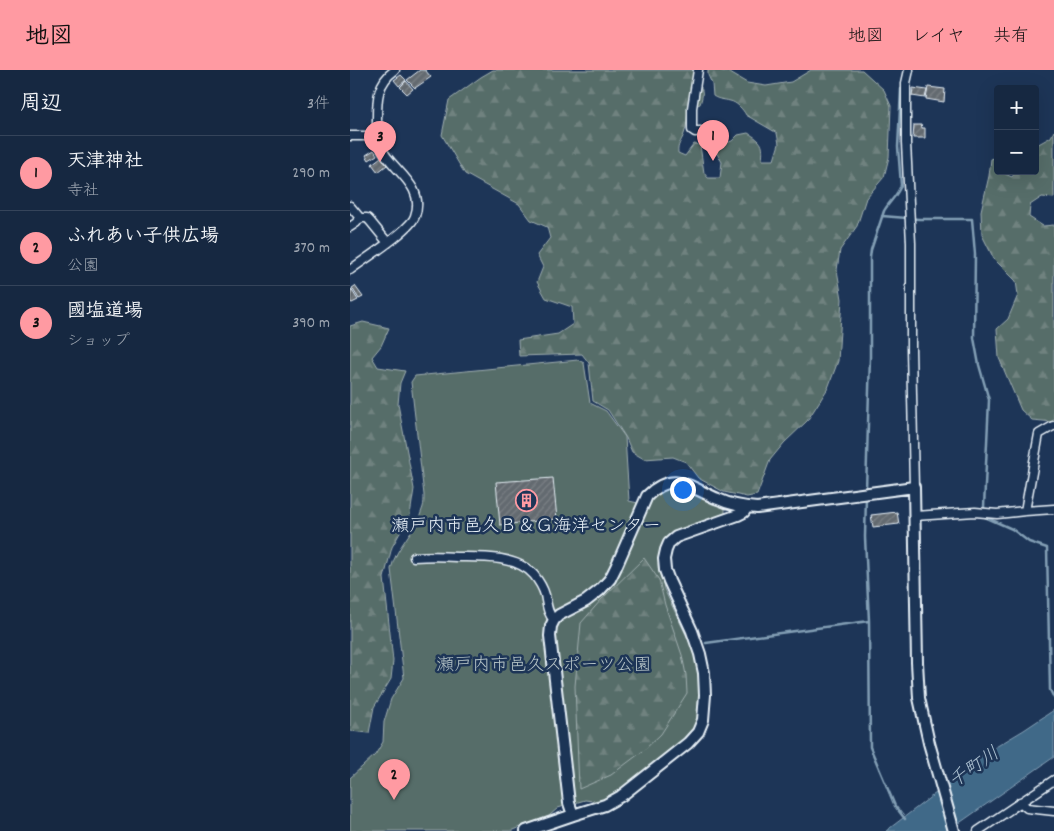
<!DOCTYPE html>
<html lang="ja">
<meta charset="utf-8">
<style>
:root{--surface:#162841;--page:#1f3048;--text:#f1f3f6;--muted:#9ea6b1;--line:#35445a;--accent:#ff9aa2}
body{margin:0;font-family:Dekko,"Klee One",sans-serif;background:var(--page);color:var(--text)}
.controls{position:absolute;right:15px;top:15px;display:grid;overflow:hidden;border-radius:5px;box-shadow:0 5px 20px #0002}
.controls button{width:45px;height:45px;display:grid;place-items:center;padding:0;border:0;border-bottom:1px solid var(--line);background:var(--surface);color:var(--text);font:25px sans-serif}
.you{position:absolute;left:332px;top:419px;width:18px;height:18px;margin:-12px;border:4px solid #fff;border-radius:50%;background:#1a73e8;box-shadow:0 0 0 8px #1a73e833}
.badge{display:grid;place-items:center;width:32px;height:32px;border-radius:50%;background:var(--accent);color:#111;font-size:16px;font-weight:700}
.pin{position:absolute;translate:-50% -41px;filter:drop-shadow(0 1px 2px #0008)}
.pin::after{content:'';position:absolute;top:26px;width:18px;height:15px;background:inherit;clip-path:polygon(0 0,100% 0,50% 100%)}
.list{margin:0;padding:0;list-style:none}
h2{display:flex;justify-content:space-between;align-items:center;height:65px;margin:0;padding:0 20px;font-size:21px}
h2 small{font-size:16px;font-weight:400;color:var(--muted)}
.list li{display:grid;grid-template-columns:32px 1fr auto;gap:15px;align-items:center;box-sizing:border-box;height:75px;padding:0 20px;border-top:1px solid var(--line)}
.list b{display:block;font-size:19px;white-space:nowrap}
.list p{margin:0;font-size:16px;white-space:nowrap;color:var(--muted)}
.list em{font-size:16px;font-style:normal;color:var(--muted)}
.map{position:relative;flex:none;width:704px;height:761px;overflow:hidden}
header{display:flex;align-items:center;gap:30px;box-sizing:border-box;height:70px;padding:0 25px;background:var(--accent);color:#111}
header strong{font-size:24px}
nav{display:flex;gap:28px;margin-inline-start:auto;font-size:18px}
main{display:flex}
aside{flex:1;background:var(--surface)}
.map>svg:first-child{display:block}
.green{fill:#576d69;stroke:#a0afb0}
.forest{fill:url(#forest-firs);stroke:#a0afb0}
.water{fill:#406988;stroke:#839fb5}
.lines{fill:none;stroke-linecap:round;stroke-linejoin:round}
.stream{stroke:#839fb5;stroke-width:2.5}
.building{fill:url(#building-hatch);stroke:#e8f1f8}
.street-casing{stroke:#e8f1f8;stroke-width:11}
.secondary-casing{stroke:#e8f1f8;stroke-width:14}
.street{stroke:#1d3557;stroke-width:8}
.secondary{stroke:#1d3557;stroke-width:10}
.labels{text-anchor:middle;stroke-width:5;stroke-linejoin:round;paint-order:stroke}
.poi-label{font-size:18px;fill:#e8f1f8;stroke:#1d3557}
.park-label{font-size:18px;fill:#b5c3c6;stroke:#1d3557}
.water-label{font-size:19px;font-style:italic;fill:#adc1d1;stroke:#1d3557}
</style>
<header>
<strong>地図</strong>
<nav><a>地図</a><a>レイヤ</a><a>共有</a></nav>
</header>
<main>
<aside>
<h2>周辺<small>3件</small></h2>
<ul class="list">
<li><span class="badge">1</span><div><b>天津神社</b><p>寺社</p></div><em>290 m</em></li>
<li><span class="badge">2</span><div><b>ふれあい子供広場</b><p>公園</p></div><em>370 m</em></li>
<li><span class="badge">3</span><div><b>國塩道場</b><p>ショップ</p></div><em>390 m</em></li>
</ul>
</aside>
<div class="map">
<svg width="704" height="761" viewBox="0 0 704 761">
<defs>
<pattern id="forest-firs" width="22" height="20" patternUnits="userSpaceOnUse" patternTransform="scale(1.25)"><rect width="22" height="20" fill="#576d69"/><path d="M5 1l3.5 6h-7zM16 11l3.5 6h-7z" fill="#6f827f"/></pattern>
<pattern id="building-hatch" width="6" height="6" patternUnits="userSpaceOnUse" patternTransform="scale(1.25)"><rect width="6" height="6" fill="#646a70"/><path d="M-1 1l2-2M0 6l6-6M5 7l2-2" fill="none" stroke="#7a8085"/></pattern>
</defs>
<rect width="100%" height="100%" fill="#1d3557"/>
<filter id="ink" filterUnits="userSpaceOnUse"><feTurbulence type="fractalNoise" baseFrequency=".02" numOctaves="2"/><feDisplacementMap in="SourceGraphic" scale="10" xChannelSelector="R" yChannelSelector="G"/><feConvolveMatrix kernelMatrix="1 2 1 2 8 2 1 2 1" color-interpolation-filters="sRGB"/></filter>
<g filter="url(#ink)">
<path class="green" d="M228,290L234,293L240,333L256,341L275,367L279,431L297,435C302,429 307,422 314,419C332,414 359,430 375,437V445L322,464L311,482V503L314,519L341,575L348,599L350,631L346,655L333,671L273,721L255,729L243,731L235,730L208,738L199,746L160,761H0V708L25,685L33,672L34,652L41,629L54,608L41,499C46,476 67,460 73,437C74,434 74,429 74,425L61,312L65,306Z"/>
<path class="forest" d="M143,0H343C343,16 358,13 350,34L338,39C337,48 337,57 334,64C331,72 327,75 328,83L335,86L344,74L350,75L354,103L358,108H370L372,92L366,82L367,76L382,71L388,65L398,63C412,71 414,75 412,90H424L429,74L427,63L396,45C393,39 386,32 380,31C373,29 369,30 363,26L362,14L358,5V0H368L380,3L397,13L416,16L441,12L461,0H512L534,20L541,36L539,87L534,107L516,128L507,156L490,180L487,200L492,229L488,291L478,318L457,351L434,373L420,390L407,425L397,427L374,422L348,408L336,392L323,387L294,389L282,382L276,368L258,340L243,331L239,293L232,284L169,286L168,270L208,264L223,254L222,237L196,228L187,212L193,197L187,185L200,168L197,157L181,150L169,134L115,104L92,65L99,30L131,7Z
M704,61V128L692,127L680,135L679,147L693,156L704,155V352L682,350L671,340L649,288L647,259L658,249L668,225L666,211L644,189L632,165L631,141L639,106L641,89L647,87L648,80V101H655V104L662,107L666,101H685V76L701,67Z
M13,252L39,258L31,276L22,287L28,297L55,301L50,313L48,334L64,419L60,445L42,477L34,508L43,591L41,609L24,637L19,663L0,661V256Z
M294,488L309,510L315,535L332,585L336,605L337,623L311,664L293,681L261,705L229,719L225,616L231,553L251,530Z"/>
<path class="water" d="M704,640V687L598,761H536L628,691L629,687L674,660Z"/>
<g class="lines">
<path class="stream" d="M532,146L569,149H622L625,184L624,268L629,295L639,330L634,437L635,447L662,459L679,472L697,478L700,620L704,628
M516,420L520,287V188L521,180L534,141C539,132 548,125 551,115L548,77L551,19
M516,426L515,467L519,551L520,677L545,736L555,749
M356,573L519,551"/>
</g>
<path class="building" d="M70,0H75L81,7L65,18L57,10Z
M51,5L56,10L49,16L44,10Z
M56,11L63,19L57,24L50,17Z
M578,17L595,19L594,32L576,29Z
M563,18L577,20L575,28L562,26Z
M564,55H571L572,58H575V68H563Z
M24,80L27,85L19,90L16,85Z
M31,87L37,95L28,102L22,94Z
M5,216L13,227L9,229L2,218Z
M1,219L8,230L2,233L0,232Z
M203,408L207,449L150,455L146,412Z
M547,442L549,454L523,457L521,445Z"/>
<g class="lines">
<defs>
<path id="street" d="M348,0L342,38V60L345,62L350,61
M559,0L556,13V73L561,173V278L564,417
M0,66H27
M0,136L10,148H17L20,151L38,173
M0,157L6,153L10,148
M0,200C13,190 61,160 65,146C76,116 43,101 31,78C30,76 28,74 27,71C26,66 27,58 27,52C27,31 26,14 45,0
M675,441L689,364L703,356H704
M565,446L625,442L647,444L675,441L704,439
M64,487C78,486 92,486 106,487C130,487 166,485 184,505C188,510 193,518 195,525C197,534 197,543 204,550
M670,732L677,738L704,741
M628,761L704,710"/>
<path id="secondary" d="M223,745L255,735L271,726L338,673L348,662L353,650L355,625L354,603L350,584L342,561L319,511L315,500L314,489L316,480L319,473L326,467L388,445L394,442L397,437
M176,761L223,745L219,733L200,566L201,556L204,550L209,545L236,531L250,520L260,509L266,497L297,426C324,399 340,418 368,429C381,435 394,437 407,438L564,417L567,592L569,628L579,673L604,761"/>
</defs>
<use href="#street" class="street-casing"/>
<use href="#secondary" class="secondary-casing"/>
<use href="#street" class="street"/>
<use href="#secondary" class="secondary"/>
</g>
</g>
<defs>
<symbol id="building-ring" viewBox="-11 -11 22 22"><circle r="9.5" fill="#1d3557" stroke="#ff9aa2" stroke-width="1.5"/><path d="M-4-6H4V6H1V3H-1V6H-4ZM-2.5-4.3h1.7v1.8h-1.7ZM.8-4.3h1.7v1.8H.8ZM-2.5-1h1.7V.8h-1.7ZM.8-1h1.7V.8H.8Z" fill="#ff9aa2"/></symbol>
</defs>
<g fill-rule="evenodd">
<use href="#building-ring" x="164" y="418" width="25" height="25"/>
</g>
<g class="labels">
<g class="poi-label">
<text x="176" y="461">瀬戸内市邑久Ｂ＆Ｇ海洋センター</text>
</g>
<g class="park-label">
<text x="194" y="600">瀬戸内市邑久スポーツ公園</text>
</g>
<g class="water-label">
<text transform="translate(623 696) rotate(-35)" y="7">千町川</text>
</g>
</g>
</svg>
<div class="controls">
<button>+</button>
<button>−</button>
</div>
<div class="you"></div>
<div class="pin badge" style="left:363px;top:91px">1</div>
<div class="pin badge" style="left:44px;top:730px">2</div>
<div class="pin badge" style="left:30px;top:92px">3</div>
</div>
</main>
